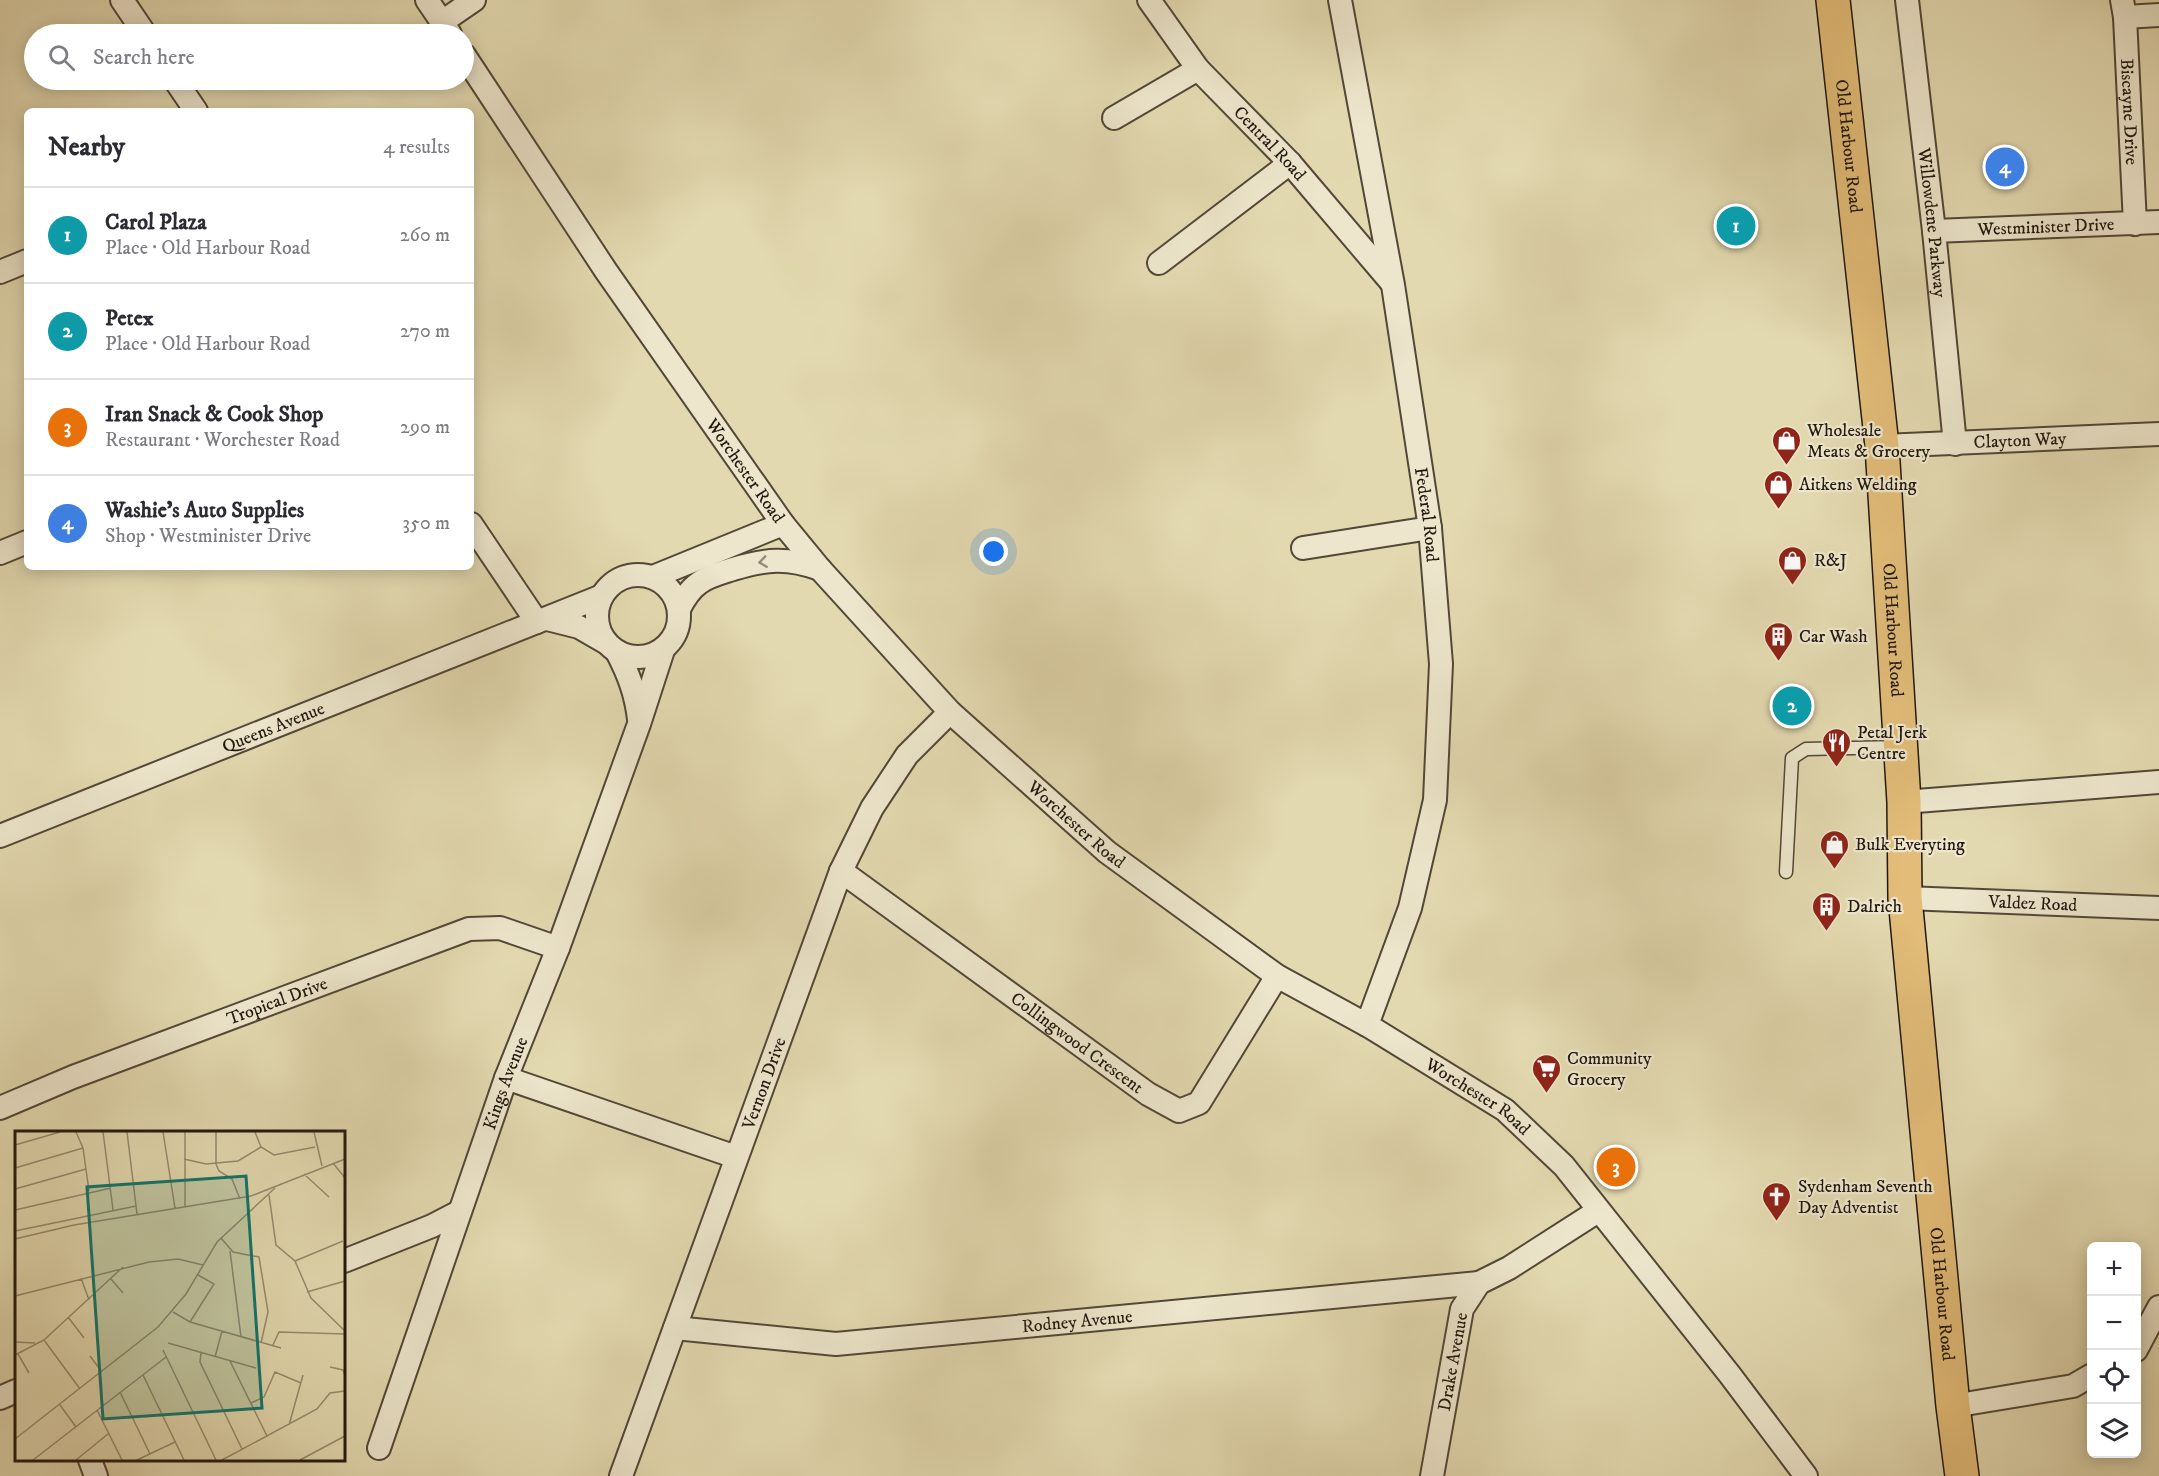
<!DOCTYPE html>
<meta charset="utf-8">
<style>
:root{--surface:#fff;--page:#f2f2f3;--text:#2b2b33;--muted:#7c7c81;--line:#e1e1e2;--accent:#0b8043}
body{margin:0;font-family:"IM FELL DW Pica",serif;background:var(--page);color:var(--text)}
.controls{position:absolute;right:18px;bottom:18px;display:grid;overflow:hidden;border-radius:9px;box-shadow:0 3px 15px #0003}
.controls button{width:54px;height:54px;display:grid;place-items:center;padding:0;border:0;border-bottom:2px solid var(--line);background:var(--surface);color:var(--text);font:30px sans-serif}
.you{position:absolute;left:994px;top:552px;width:21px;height:21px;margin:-15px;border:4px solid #fff;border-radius:50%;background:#1a73e8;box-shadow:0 0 0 9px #1a73e833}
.badge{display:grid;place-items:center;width:39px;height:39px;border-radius:50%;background:var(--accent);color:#fff;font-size:20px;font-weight:700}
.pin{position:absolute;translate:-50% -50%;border:3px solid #fff;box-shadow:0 2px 6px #0006}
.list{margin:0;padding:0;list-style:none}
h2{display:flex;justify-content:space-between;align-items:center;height:78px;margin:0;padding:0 24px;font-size:26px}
h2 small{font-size:20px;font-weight:400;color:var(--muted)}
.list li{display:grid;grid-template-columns:39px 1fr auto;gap:18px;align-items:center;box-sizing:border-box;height:96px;padding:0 24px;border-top:2px solid var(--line)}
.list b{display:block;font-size:22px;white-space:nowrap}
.list p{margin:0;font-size:20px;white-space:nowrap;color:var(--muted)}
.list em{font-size:20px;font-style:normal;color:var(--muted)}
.icon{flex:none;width:33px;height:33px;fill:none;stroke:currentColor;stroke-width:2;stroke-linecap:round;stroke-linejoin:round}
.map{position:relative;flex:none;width:2159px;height:1476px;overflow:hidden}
.search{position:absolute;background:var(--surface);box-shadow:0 3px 15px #0003;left:24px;top:24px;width:450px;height:66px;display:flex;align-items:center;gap:15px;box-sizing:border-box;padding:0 21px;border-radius:33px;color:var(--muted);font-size:22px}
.panel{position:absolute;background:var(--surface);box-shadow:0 3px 15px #0003;left:24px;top:108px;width:450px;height:462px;border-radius:9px}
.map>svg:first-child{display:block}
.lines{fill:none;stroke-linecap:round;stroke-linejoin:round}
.lane-casing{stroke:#524837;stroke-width:15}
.street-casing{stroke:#524837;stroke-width:26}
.primary-casing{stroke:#22180f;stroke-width:36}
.lane{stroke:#ede6cc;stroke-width:12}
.street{stroke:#ede6cc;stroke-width:22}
.primary{stroke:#e2bc78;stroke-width:33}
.oneway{stroke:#928977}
.labels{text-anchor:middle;stroke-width:4.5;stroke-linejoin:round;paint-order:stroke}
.street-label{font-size:18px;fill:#22180f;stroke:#ede6cc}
.poi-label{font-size:18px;fill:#22180f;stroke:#ede6cc;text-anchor:start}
.inset-road{fill:none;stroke:#968c70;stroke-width:1.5}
.view{fill:#0f766e;fill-opacity:0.15;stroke:#0f766e;stroke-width:3}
.inset-edge{fill:none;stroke:#22180f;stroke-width:3}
</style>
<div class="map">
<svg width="2159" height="1476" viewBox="0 0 2159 1476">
<rect width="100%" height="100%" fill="#e3d9b0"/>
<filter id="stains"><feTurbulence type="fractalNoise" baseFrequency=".00333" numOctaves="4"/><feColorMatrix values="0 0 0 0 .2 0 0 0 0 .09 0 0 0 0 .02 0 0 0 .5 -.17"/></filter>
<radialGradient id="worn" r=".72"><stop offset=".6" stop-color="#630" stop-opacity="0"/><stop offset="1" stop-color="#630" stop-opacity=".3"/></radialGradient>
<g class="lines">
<defs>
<path id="lane" d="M1786,872L1792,758L1806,749L1900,747"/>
<g id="street">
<path d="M122,0L145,34"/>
<path d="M427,0L450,34"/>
<path id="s1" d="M1149,0L1198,69L1290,163L1392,283"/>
<path id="s2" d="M1340,0L1393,285L1430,528L1441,664L1435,800L1410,908L1367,1025"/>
<path id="s3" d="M1907,0L1934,231L1955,444"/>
<path id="s4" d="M2122,0L2125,17L2135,224"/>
<path d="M2125,17L2159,15"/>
<path d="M442,22L474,0"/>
<path id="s5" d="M464,55L606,271L783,524L820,569L950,712L1107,852L1277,976L1367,1025L1505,1110L1564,1166L1730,1375L1806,1476"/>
<path d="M175,80L196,111"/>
<path d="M1114,118L1198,69"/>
<path id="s6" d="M1934,231L2159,222"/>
<path d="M1159,263L1290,163"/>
<path d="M0,272L27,261"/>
<path id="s7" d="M1882,446L2159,434"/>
<path d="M471,524L537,622"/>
<path d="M1303,548L1430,528"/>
<path d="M0,553L27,542"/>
<circle cx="638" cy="616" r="41"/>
<path d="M653,577L783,524"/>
<path d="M679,609C684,599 689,590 699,583C708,576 721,573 733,569C766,559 787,557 820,569"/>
<path d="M547,619L579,627L605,642"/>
<path d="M617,652C629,675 636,694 639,719"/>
<path d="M1904,802L2159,782"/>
<path id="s8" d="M0,836L602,596"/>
<path id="s9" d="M841,871L1148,1094L1179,1111L1199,1103L1277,976"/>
<path id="s10" d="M1905,898L2159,908"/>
<path d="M506,1078L736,1157"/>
<path id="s11" d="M0,1108L73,1077L469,929L500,928L558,948"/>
<path d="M344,1261L432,1226L459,1212"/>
<path id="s12" d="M675,1328L836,1344L1479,1283"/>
<path d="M2136,1350L2159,1307"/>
<path d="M0,1398L16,1391"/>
<path d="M1953,1406L2073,1386L2092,1375"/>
<path id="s13" d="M379,1448L506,1078L558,948L639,724L663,650"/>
<path d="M90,1460L96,1476"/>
<path id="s14" d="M621,1476L841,871L872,808L907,755L950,712"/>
<path id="s15" d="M1432,1476L1462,1309L1479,1283L1509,1268L1598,1211"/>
</g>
<g id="primary">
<path id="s16" d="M1833,0L1882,446L1904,802L1905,898L1953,1406L1962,1476"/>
</g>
</defs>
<use href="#lane" class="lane-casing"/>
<use href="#street" class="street-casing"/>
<use href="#primary" class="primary-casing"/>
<use href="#lane" class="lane"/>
<use href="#street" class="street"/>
<use href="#primary" class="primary"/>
</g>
<defs><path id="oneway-chevron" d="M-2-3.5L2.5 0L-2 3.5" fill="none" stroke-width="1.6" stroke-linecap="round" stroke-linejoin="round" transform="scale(1.5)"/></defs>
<use class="oneway" href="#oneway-chevron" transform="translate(763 562) rotate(172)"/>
<defs>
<symbol id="shop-pin" viewBox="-11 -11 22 30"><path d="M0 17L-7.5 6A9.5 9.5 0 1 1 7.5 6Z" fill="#8f2418" stroke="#ede6cc"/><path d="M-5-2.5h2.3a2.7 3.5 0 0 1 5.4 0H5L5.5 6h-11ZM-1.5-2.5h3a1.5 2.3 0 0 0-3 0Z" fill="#fff"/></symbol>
<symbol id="building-pin" viewBox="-11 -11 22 30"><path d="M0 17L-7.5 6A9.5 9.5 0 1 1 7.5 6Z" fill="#8f2418" stroke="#ede6cc"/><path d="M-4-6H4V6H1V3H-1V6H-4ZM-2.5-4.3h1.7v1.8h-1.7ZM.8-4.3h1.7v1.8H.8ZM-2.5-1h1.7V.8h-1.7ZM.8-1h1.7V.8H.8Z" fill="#fff"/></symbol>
<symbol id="restaurant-pin" viewBox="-11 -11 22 30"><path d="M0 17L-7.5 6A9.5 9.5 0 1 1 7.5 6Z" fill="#8f2418" stroke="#ede6cc"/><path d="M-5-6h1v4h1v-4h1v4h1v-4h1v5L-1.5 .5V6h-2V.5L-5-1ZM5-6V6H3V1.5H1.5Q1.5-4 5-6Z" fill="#fff"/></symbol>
<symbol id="supermarket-pin" viewBox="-11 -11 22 30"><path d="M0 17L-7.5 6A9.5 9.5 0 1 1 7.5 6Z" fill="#8f2418" stroke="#ede6cc"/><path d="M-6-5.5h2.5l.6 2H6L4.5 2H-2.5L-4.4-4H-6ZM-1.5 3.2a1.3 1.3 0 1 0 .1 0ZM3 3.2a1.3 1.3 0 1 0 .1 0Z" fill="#fff"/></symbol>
<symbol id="church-pin" viewBox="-11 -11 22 30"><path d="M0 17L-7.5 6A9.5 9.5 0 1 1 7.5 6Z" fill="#8f2418" stroke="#ede6cc"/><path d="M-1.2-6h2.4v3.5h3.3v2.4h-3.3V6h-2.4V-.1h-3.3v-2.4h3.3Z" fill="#fff"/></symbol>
</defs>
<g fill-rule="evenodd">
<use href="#shop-pin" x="1770" y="424" width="33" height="45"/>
<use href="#shop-pin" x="1762" y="468" width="33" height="45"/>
<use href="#shop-pin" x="1776" y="544" width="33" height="45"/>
<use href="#building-pin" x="1762" y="620" width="33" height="45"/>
<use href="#restaurant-pin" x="1820" y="726" width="33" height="45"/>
<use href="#shop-pin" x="1818" y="828" width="33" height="45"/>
<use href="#building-pin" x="1810" y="890" width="33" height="45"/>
<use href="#supermarket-pin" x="1530" y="1052" width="33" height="45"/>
<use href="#church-pin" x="1760" y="1180" width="33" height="45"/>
</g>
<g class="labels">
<g class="street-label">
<text dy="6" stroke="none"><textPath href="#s4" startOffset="112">Biscayne Drive</textPath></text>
<text dy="6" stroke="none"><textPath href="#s1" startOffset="188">Central Road</textPath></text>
<text dy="6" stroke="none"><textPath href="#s16" startOffset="147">Old Harbour Road</textPath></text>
<text dy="6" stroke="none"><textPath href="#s3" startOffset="224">Willowdene Parkway</textPath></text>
<text dy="6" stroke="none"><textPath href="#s6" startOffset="112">Westminister Drive</textPath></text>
<text dy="6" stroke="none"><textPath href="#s7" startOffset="138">Clayton Way</textPath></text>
<text dy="6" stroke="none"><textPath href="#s5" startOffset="502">Worchester Road</textPath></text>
<text dy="6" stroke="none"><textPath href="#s2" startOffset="522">Federal Road</textPath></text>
<text dy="6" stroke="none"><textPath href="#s16" startOffset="633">Old Harbour Road</textPath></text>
<text dy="6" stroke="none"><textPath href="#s8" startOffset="294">Queens Avenue</textPath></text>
<text dy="6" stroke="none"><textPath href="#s5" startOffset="988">Worchester Road</textPath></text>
<text dy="6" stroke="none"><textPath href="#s10" startOffset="128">Valdez Road</textPath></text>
<text dy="6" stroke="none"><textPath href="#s11" startOffset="297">Tropical Drive</textPath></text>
<text dy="6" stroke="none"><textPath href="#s9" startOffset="292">Collingwood Crescent</textPath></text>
<text dy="6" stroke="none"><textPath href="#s14" startOffset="418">Vernon Drive</textPath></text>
<text dy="6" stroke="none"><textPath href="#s13" startOffset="386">Kings Avenue</textPath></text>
<text dy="6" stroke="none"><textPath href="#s5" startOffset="1474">Worchester Road</textPath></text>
<text dy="6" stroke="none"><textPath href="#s16" startOffset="1299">Old Harbour Road</textPath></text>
<text dy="6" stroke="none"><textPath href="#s12" startOffset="404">Rodney Avenue</textPath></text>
<text dy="6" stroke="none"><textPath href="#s15" startOffset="116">Drake Avenue</textPath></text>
</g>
<g class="poi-label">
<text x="1807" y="436">Wholesale<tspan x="1807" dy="21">Meats &amp; Grocery</tspan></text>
<text x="1799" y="490">Aitkens Welding</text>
<text x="1814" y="566">R&amp;J</text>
<text x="1799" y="642">Car Wash</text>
<text x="1857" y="738">Petal Jerk<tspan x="1857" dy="21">Centre</tspan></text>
<text x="1855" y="850">Bulk Everyting</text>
<text x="1847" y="912">Dalrich</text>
<text x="1567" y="1064">Community<tspan x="1567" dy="21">Grocery</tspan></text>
<text x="1798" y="1192">Sydenham Seventh<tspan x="1798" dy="21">Day Adventist</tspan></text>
</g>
</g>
<g transform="translate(15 1131)">
<rect width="330" height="330" fill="#e3d9b0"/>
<path class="inset-road" d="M61,1L68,17L74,60M88,1L98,79M112,1L122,83M148,1L160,77M170,1V75M201,1V33L204,40L217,48L225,68M240,1L246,16L259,24L300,16M299,1L307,35M0,14L45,1M169,28L191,33L223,30L246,16M318,32L330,47M0,37L68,17M289,43L314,66M0,58L71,38M254,64L261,114L280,130L296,167L330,200M0,79L96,57M0,100L121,75M206,107L218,121L244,126L253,181L246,212M0,108L59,94L236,65L330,28M215,120L226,206M280,130L328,110M66,147L74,169M96,148L108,162M292,161L330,150M0,165L134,131L163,128L188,134M158,181L175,191L266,217M53,186L69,207M175,191L199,153L183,144M29,209L65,258M0,211L20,212M153,212L241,237M258,214L264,201L330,203M148,219L201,329M186,221L185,231L227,318M3,223L14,242M0,224L29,209L108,136M75,225L87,241M200,226L207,200M215,230L252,305M315,236L328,239L330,245M128,244L169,329M105,261L135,323M236,272L249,266L260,241L286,252M45,274L61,296M82,279L107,329M274,294L288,244M0,308L143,196L171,163L202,111L260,57M18,329L151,226M61,329L93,303M122,329L160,311M207,329L302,278L315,262L330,260M285,329L330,305"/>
<path class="view" d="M231,45L247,277L88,288L72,56Z"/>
<rect width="330" height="330" class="inset-edge"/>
</g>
<rect width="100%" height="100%" filter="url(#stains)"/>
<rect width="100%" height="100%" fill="url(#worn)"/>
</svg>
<div class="controls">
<button>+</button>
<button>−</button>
<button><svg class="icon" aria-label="locate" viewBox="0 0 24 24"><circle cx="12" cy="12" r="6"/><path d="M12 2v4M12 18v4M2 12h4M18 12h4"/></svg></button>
<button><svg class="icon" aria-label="layers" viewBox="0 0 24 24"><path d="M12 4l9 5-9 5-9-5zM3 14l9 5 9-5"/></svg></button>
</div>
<div class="you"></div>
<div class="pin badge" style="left:1736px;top:226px;background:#0f9aa8">1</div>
<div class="pin badge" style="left:1792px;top:706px;background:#0f9aa8">2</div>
<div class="pin badge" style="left:1616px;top:1167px;background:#e8710a">3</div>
<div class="pin badge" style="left:2005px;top:167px;background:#3f7fe0">4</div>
<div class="search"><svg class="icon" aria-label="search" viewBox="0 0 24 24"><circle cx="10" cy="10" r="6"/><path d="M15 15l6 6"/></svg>Search here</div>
<section class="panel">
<h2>Nearby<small>4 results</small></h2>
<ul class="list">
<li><span class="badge" style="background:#0f9aa8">1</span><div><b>Carol Plaza</b><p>Place · Old Harbour Road</p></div><em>260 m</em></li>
<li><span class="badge" style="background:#0f9aa8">2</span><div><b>Petex</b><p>Place · Old Harbour Road</p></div><em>270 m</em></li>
<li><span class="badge" style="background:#e8710a">3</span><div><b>Iran Snack &amp; Cook Shop</b><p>Restaurant · Worchester Road</p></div><em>290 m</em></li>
<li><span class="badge" style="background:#3f7fe0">4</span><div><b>Washie's Auto Supplies</b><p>Shop · Westminister Drive</p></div><em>350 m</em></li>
</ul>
</section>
</div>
